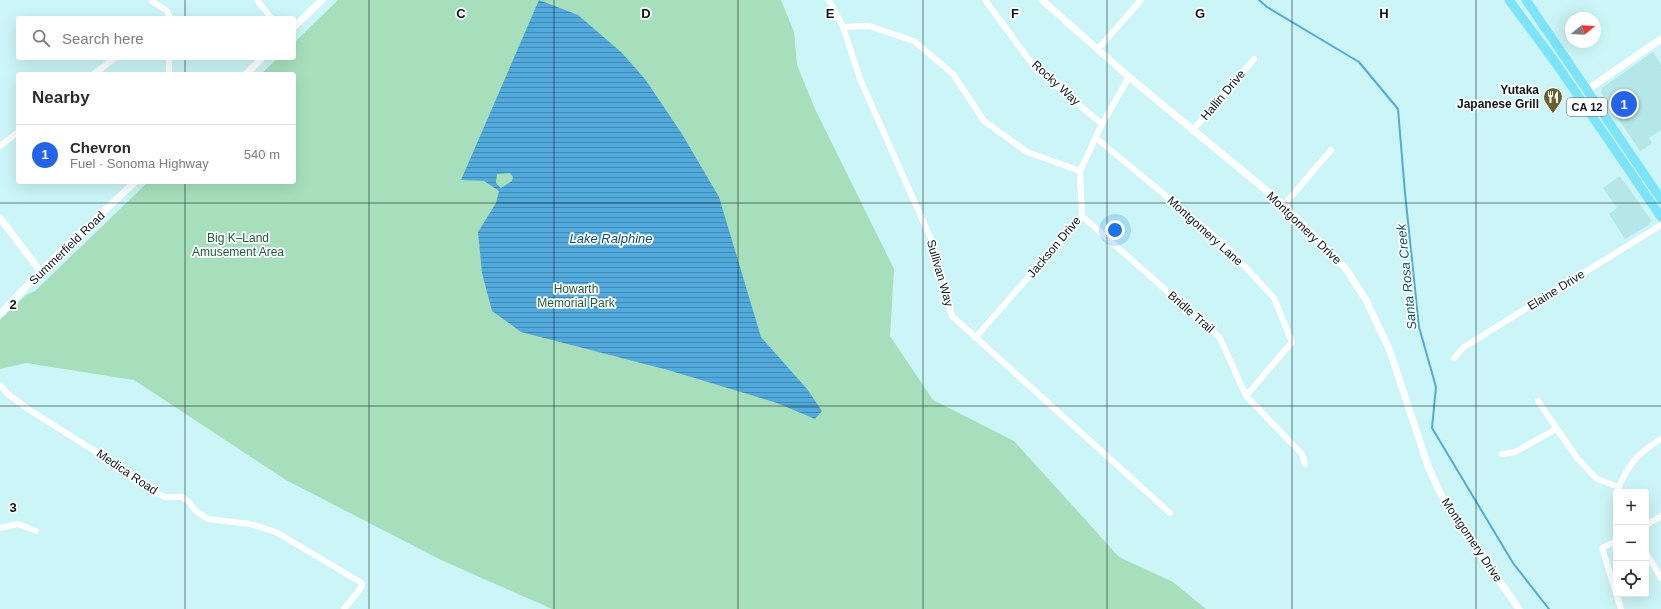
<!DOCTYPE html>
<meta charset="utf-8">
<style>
:root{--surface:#fff;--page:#f7f7f7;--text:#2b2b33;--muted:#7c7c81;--line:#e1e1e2;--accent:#2563eb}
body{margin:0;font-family:Arial,sans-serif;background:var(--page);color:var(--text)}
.controls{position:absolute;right:12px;bottom:12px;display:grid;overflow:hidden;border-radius:4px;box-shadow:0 4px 16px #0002}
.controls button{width:36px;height:36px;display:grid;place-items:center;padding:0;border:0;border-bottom:1px solid var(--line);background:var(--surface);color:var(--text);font:20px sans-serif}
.compass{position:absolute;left:1565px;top:12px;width:36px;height:36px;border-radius:50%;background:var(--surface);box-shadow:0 4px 16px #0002;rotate:72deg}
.you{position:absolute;left:1115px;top:230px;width:14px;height:14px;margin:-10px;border:3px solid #fff;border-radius:50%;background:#1a73e8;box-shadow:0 0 0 6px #1a73e833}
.badge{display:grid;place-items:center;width:26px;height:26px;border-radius:50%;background:var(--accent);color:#fff;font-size:13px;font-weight:700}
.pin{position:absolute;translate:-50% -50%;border:2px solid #fff;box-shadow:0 1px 4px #0006}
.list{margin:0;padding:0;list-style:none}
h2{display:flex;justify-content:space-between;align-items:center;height:52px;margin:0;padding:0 16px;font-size:17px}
h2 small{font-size:13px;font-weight:400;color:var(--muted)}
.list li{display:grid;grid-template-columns:26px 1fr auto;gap:12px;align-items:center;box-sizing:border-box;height:60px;padding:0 16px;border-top:1px solid var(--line)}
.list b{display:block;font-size:15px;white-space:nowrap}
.list p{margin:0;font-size:13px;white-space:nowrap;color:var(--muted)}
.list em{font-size:13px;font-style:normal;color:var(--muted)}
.icon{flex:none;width:22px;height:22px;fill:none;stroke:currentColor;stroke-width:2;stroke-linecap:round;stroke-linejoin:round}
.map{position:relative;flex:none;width:1661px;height:609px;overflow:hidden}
.search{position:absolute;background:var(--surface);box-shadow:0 4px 16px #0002;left:16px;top:16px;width:280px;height:44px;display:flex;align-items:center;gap:10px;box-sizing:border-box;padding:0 14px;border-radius:4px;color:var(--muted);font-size:15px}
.panel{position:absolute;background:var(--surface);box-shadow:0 4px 16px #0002;left:16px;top:72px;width:280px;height:112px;border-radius:4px}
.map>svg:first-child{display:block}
.built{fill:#b5e7e8}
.green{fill:#a7dfbc}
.water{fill:url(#water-rules);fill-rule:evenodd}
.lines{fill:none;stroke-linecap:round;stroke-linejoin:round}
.stream{stroke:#52a9dc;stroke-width:2}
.minor{stroke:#fff;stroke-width:6}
.tertiary{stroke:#fff;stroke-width:7}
.primary{stroke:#7de3f8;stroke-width:9}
.grid{fill:none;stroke:#09191a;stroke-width:1;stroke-opacity:0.55}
.labels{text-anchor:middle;stroke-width:3.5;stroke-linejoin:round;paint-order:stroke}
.shield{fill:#fff;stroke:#535e5f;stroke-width:1}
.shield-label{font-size:11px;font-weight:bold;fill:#09191a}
.street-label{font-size:12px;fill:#09191a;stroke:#fff}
.poi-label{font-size:12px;font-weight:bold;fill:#09191a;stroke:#fff;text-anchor:end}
.park-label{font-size:12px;fill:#1b5c3b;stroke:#fff}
.water-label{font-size:13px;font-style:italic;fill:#0a5072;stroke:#fff}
.grid-label{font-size:13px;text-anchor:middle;font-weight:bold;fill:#09191a;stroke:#fff;stroke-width:3.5;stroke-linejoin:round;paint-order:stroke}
</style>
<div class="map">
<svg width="1661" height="609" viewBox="0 0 1661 609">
<defs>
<pattern id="water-rules" width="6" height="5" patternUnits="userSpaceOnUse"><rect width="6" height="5" fill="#52a9dc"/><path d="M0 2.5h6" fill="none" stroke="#4289b2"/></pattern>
</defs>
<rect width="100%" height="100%" fill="#cbf5f6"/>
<path class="built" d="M1653,52L1661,65V130L1649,138L1652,143L1640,151L1601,93L1602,88Z
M1620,176L1651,220L1649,225L1625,239L1609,214L1617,208L1603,188Z"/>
<path class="green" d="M338,0H781L794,32L797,65L815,109L894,269L890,336L933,400L1014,441L1119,557L1173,582L1206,609H552L441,560L286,480L134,380L26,363L0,369V320L26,295L35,291L148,182H294V74H261L278,58H294V43Z"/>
<path class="water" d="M539,0L578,15L621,52L645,79L682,134L719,197L761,337L807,389L822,411L815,419L777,403L668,370L521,332L492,311L482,273L478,232L496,203L499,191L484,181L461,180ZM510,173L513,177L512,181L501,188L496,183L497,174Z"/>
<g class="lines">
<path class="stream" d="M1259,0L1267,7L1359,62L1398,109L1405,193L1419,327L1436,387L1432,428L1513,563L1549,609"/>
<path class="minor" d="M257,0L271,18
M829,0L843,27L860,79L931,239L952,316L1170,513
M985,0L1036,69L1102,124
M152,1L167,11L170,18
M843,27L869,26L914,41L953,74L984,121L1027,152L1080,171
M1098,49L1141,0
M169,58V74
M94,74L115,58
M1192,131L1254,59
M1096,138L1224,244L1274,298L1292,342L1246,396
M0,146L18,132
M1284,205L1331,150
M1082,216L1220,338L1246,396L1302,454L1305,464
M975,338L1082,216L1080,171L1102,124L1129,77
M1454,358L1464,347L1661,225
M0,385L8,394L28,409L109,460L151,491L165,497H182L189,502L196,511L208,519L250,524L276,532L360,582L362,584L361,588L344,609
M1538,401L1577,458L1597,479L1619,487C1630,462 1638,453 1661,439
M1502,454L1515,452L1556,429
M1646,525L1661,516
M0,528L18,524L36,531
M1616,541L1602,548L1621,609
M1646,553L1661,578"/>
<path class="tertiary" d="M1042,0L1129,77L1284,205L1346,269L1366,300L1390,351L1428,466L1441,495L1458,522L1519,609
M294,27L322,0
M246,74L262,58
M1587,90L1661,39
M0,218L41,272
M0,314L51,261L135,182"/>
<path class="primary" d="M1509,0L1555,62L1661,217
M1526,0L1661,199"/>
</g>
<path class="grid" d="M185,0V18M369,0V609M554,0V609M738,0V609M923,0V609M1107,0V609M1292,0V609M1476,0V609M185,58V74M185,182V609M0,203H1661M0,406H1661"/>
<defs>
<symbol id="restaurant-pin" viewBox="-11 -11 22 30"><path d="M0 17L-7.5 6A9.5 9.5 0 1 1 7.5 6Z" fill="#6b5f2c" stroke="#fff"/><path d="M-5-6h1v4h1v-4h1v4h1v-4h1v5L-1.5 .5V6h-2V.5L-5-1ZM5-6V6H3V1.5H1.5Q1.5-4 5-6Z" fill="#fff"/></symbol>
</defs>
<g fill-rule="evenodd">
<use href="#restaurant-pin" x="1542" y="86" width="22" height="30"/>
</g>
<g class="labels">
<rect class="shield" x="1567" y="98" width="40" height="18" rx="3"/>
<g class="shield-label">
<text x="1587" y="111">CA 12</text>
</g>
<g class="street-label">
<text transform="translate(1056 83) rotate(42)" y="4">Rocky Way</text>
<text transform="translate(1223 95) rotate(-50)" y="4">Hallin Drive</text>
<text transform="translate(1304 228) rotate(44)" y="4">Montgomery Drive</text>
<text transform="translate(1205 231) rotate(42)" y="4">Montgomery Lane</text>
<text transform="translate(1054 247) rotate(-50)" y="4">Jackson Drive</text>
<text transform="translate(67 248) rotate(-44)" y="4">Summerfield Road</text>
<text transform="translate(940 273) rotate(74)" y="4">Sullivan Way</text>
<text transform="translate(1556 290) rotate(-32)" y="4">Elaine Drive</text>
<text transform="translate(1191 312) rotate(41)" y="4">Bridle Trail</text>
<text transform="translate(127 472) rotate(34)" y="4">Medica Road</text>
<text transform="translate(1472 540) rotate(56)" y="4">Montgomery Drive</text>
</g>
<g class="poi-label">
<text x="1539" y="94">Yutaka<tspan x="1539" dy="14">Japanese Grill</tspan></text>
</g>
<g class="park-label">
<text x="238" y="242">Big K–Land<tspan x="238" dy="14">Amusement Area</tspan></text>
<text x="576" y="293">Howarth<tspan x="576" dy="14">Memorial Park</tspan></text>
</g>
<g class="water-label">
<text x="611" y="243">Lake Ralphine</text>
<text transform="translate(1406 277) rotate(-96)" y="5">Santa Rosa Creek</text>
</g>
</g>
<g class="grid-label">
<text x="461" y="18">C</text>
<text x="646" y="18">D</text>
<text x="830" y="18">E</text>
<text x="1015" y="18">F</text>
<text x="1200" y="18">G</text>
<text x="1384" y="18">H</text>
<text x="13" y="309">2</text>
<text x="13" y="512">3</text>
</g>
</svg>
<div class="controls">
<button>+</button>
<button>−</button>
<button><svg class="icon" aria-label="locate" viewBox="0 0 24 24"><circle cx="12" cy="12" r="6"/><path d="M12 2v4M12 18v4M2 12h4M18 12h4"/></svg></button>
</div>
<svg class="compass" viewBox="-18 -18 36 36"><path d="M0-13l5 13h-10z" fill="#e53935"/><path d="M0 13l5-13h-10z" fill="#7c7c81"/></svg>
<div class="you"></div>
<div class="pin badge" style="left:1624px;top:104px">1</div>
<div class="search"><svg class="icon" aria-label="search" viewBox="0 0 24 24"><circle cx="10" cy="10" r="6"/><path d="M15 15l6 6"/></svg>Search here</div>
<section class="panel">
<h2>Nearby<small></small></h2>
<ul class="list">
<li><span class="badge">1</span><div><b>Chevron</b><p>Fuel · Sonoma Highway</p></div><em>540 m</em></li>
</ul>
</section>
</div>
